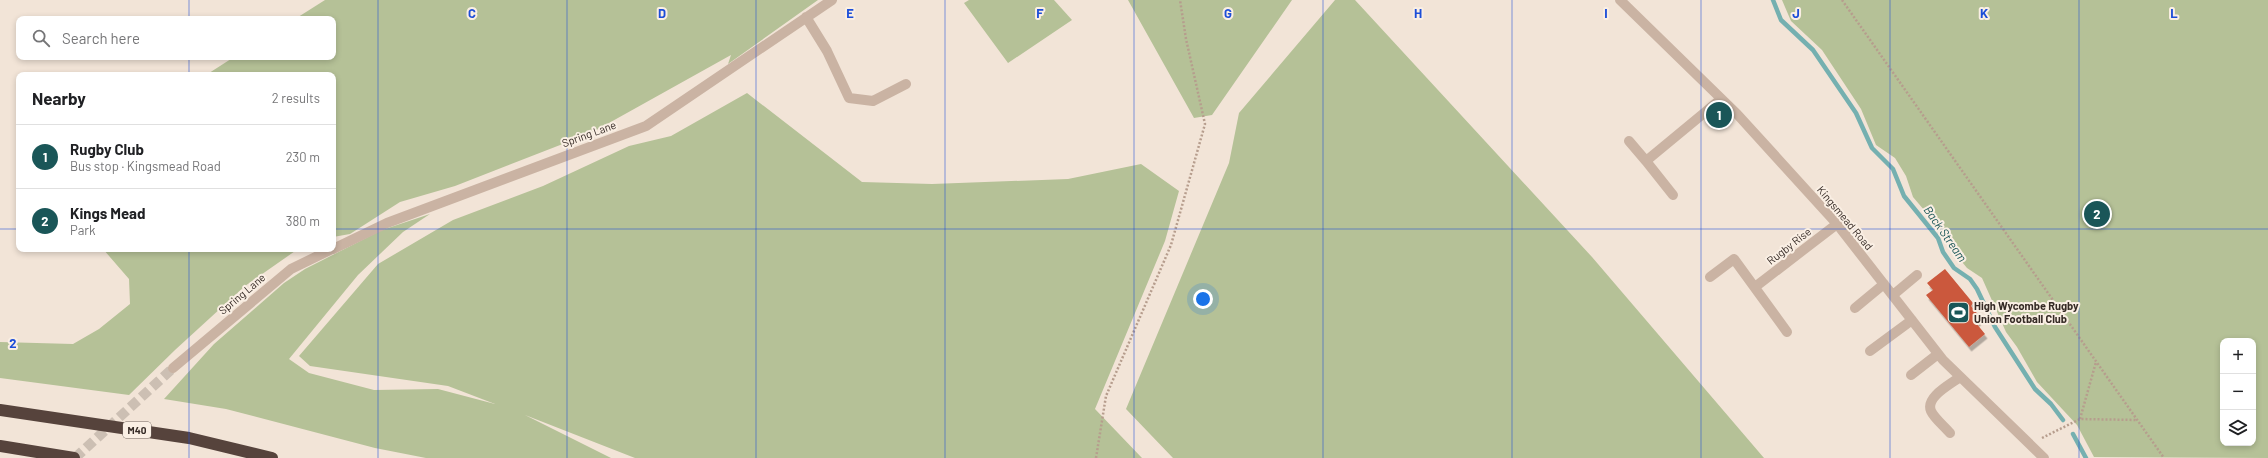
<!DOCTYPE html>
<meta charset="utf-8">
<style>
:root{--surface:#fff;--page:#f2f2f2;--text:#202124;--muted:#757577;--line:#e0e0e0;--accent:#1a5658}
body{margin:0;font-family:Barlow,sans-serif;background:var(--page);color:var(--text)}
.controls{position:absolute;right:12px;bottom:12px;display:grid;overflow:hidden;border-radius:8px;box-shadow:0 2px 6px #0003}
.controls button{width:36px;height:36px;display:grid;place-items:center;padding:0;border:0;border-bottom:1px solid var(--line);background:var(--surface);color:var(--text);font:20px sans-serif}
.you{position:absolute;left:1203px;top:299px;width:14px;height:14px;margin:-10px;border:3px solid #fff;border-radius:50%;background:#1a73e8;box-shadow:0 0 0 6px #1a73e833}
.badge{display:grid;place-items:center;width:26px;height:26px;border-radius:50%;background:var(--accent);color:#fff;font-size:13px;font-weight:700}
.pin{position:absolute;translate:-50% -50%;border:2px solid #fff;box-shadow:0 1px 4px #0006}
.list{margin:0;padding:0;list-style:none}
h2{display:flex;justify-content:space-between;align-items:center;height:52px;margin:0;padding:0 16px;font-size:17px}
h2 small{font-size:13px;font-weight:400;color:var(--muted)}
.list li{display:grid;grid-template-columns:26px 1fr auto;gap:12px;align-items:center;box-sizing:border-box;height:64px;padding:0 16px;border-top:1px solid var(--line)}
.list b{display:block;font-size:15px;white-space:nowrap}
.list p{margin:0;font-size:13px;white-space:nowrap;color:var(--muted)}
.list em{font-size:13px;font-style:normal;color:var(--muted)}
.icon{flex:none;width:22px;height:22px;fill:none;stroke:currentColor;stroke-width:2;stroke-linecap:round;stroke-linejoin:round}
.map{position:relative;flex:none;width:2268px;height:458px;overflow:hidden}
.search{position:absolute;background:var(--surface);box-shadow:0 2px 6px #0003;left:16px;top:16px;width:320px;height:44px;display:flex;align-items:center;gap:10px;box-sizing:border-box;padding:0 14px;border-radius:8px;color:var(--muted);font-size:15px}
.panel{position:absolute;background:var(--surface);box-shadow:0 2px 6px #0003;left:16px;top:72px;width:320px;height:180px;border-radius:8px}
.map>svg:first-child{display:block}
.green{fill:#b5c197;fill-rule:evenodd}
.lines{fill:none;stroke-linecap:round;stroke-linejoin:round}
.stream{stroke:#75b0b0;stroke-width:4.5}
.building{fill:#cb593d;filter:url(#shadow)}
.minor-tunnel{stroke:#ccbfb3;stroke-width:10;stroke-dasharray:10 5;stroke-linecap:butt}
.path{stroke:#b69d8d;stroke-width:2.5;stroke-dasharray:2 2;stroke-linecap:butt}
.minor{stroke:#cab3a3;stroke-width:10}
.highway{stroke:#56433c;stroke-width:12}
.grid{fill:none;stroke:#1d4ed8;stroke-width:1;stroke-opacity:0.55}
.labels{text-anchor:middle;stroke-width:4;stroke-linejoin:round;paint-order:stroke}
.shield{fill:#faefe4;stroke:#70655e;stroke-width:1}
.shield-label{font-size:10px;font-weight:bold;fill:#352a25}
.street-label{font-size:11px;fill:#352a25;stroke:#faefe4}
.poi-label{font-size:11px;font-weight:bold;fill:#352a25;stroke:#faefe4;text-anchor:start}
.water-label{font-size:12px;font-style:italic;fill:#1a5658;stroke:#faefe4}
.grid-label{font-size:13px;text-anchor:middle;font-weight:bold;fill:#1d4ed8;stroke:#faefe4;stroke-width:4;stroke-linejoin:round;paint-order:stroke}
</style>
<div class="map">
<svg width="2268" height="458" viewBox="0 0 2268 458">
<defs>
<filter id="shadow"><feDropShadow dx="2.5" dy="4.5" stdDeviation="0" flood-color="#0004"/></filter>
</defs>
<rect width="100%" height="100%" fill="#f2e4d7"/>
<path class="green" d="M325,0H818L728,64L731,55L591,133L455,186L400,202L350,234L333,237V75H206L234,57H333V19H295Z
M969,0H1054L1072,20L1008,63L964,3Z
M1128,0H1292L1212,115L1194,118Z
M1335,0H1355L1592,257L1764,458H1173L1126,409L1229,163L1239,113Z
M1782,0H2268V458L2094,457L2077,425L2037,382L2017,347L2006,332L1982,278L1967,268L1949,246L1941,230L1913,197L1906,176L1895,158L1876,145L1861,109L1822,50L1791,21ZM2223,341H2253V443H2223Z
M747,93L862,182L932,184L1068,179L1141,164L1179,191L1165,241L1095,409L1142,458H635L525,415L611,458H426L375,448L226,409L164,399L214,344L284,283L305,269L382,230L430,214L403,232L358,275L289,359L309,373L374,390L438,389L495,404L448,386L310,366L299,356L378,264L453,220L543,186L629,146L671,136Z
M103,249H298L245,286L175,350L129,395L0,378V342L73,344L99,329L130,304L129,279Z"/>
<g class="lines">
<path class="stream" d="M1773,0L1781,20L1813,50L1856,113L1872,148L1893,169L1904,196L1938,238L1943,252L1954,268L1970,279L1977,289L1995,327L2035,389L2051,404L2063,420
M2073,434L2086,458"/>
</g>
<path class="building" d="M1945,269L1973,303L1971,306L1981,318L1976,323L1985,334L1969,347L1926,295L1933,290L1927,283Z"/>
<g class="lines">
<path class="minor-tunnel" d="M75,458L173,368"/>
<path class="path" d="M1842,0L2164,458
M2080,419L2096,362
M2042,438L2080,419L2137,420
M1096,458L1106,396L1171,245L1205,124L1186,39L1180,0"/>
<path class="minor" d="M1620,0L1737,114L1837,224L1943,360L2044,458
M806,17L827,51L849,98L873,101L906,84
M1629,141L1646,161
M1673,195L1646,161L1721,99
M333,249L387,223L646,126L832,0
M1710,277L1734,259L1787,332
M1755,287L1837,224
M1893,295L1917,275
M1855,308L1884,284
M1870,351L1912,320
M173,368L291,269L332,249
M1911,375L1938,354
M1950,433C1944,426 1934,418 1931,411C1925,397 1951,384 1960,377"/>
<path class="highway" d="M0,410L189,438L272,458
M0,446L74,458"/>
</g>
<path class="grid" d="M189,0V19M378,0V458M567,0V458M756,0V458M945,0V458M1134,0V458M1323,0V458M1512,0V458M1701,0V458M1890,0V458M2079,0V458M189,57V75M0,229H19M333,229H2268M189,249V458"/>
<defs>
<symbol id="stadium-square" viewBox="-11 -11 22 22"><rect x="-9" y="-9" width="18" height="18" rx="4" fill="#1a5658" stroke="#faefe4"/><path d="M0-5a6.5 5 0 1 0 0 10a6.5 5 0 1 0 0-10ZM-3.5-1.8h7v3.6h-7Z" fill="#fff"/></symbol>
</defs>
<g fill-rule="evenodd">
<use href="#stadium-square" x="1946" y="300" width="25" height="25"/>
</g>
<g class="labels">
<rect class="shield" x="123" y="422" width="28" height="16" rx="3"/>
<g class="shield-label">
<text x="137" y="434">M40</text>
</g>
<g class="street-label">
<text transform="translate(589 134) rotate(-20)" y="4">Spring Lane</text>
<text transform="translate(1845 218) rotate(50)" y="4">Kingsmead Road</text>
<text transform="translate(1789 246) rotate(-38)" y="4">Rugby Rise</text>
<text transform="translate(242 294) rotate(-40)" y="4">Spring Lane</text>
</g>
<g class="poi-label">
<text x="1974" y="310">High Wycombe Rugby<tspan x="1974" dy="13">Union Football Club</tspan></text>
</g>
<g class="water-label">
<text transform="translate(1945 234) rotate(55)" y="4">Back Stream</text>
</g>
</g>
<g class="grid-label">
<text x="472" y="18">C</text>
<text x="662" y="18">D</text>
<text x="850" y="18">E</text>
<text x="1040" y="18">F</text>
<text x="1228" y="18">G</text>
<text x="1418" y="18">H</text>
<text x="1606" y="18">I</text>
<text x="1796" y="18">J</text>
<text x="1984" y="18">K</text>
<text x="2174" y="18">L</text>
<text x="13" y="348">2</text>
</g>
</svg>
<div class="controls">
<button>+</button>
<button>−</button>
<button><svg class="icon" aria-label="layers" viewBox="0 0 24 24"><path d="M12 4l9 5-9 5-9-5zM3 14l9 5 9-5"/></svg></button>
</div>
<div class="you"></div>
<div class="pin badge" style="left:1719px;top:115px">1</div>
<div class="pin badge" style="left:2097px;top:214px">2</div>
<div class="search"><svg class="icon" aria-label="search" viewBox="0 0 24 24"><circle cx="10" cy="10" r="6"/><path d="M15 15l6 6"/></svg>Search here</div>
<section class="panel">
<h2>Nearby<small>2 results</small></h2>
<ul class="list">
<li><span class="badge">1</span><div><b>Rugby Club</b><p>Bus stop · Kingsmead Road</p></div><em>230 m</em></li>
<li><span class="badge">2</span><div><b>Kings Mead</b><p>Park</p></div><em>380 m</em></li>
</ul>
</section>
</div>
